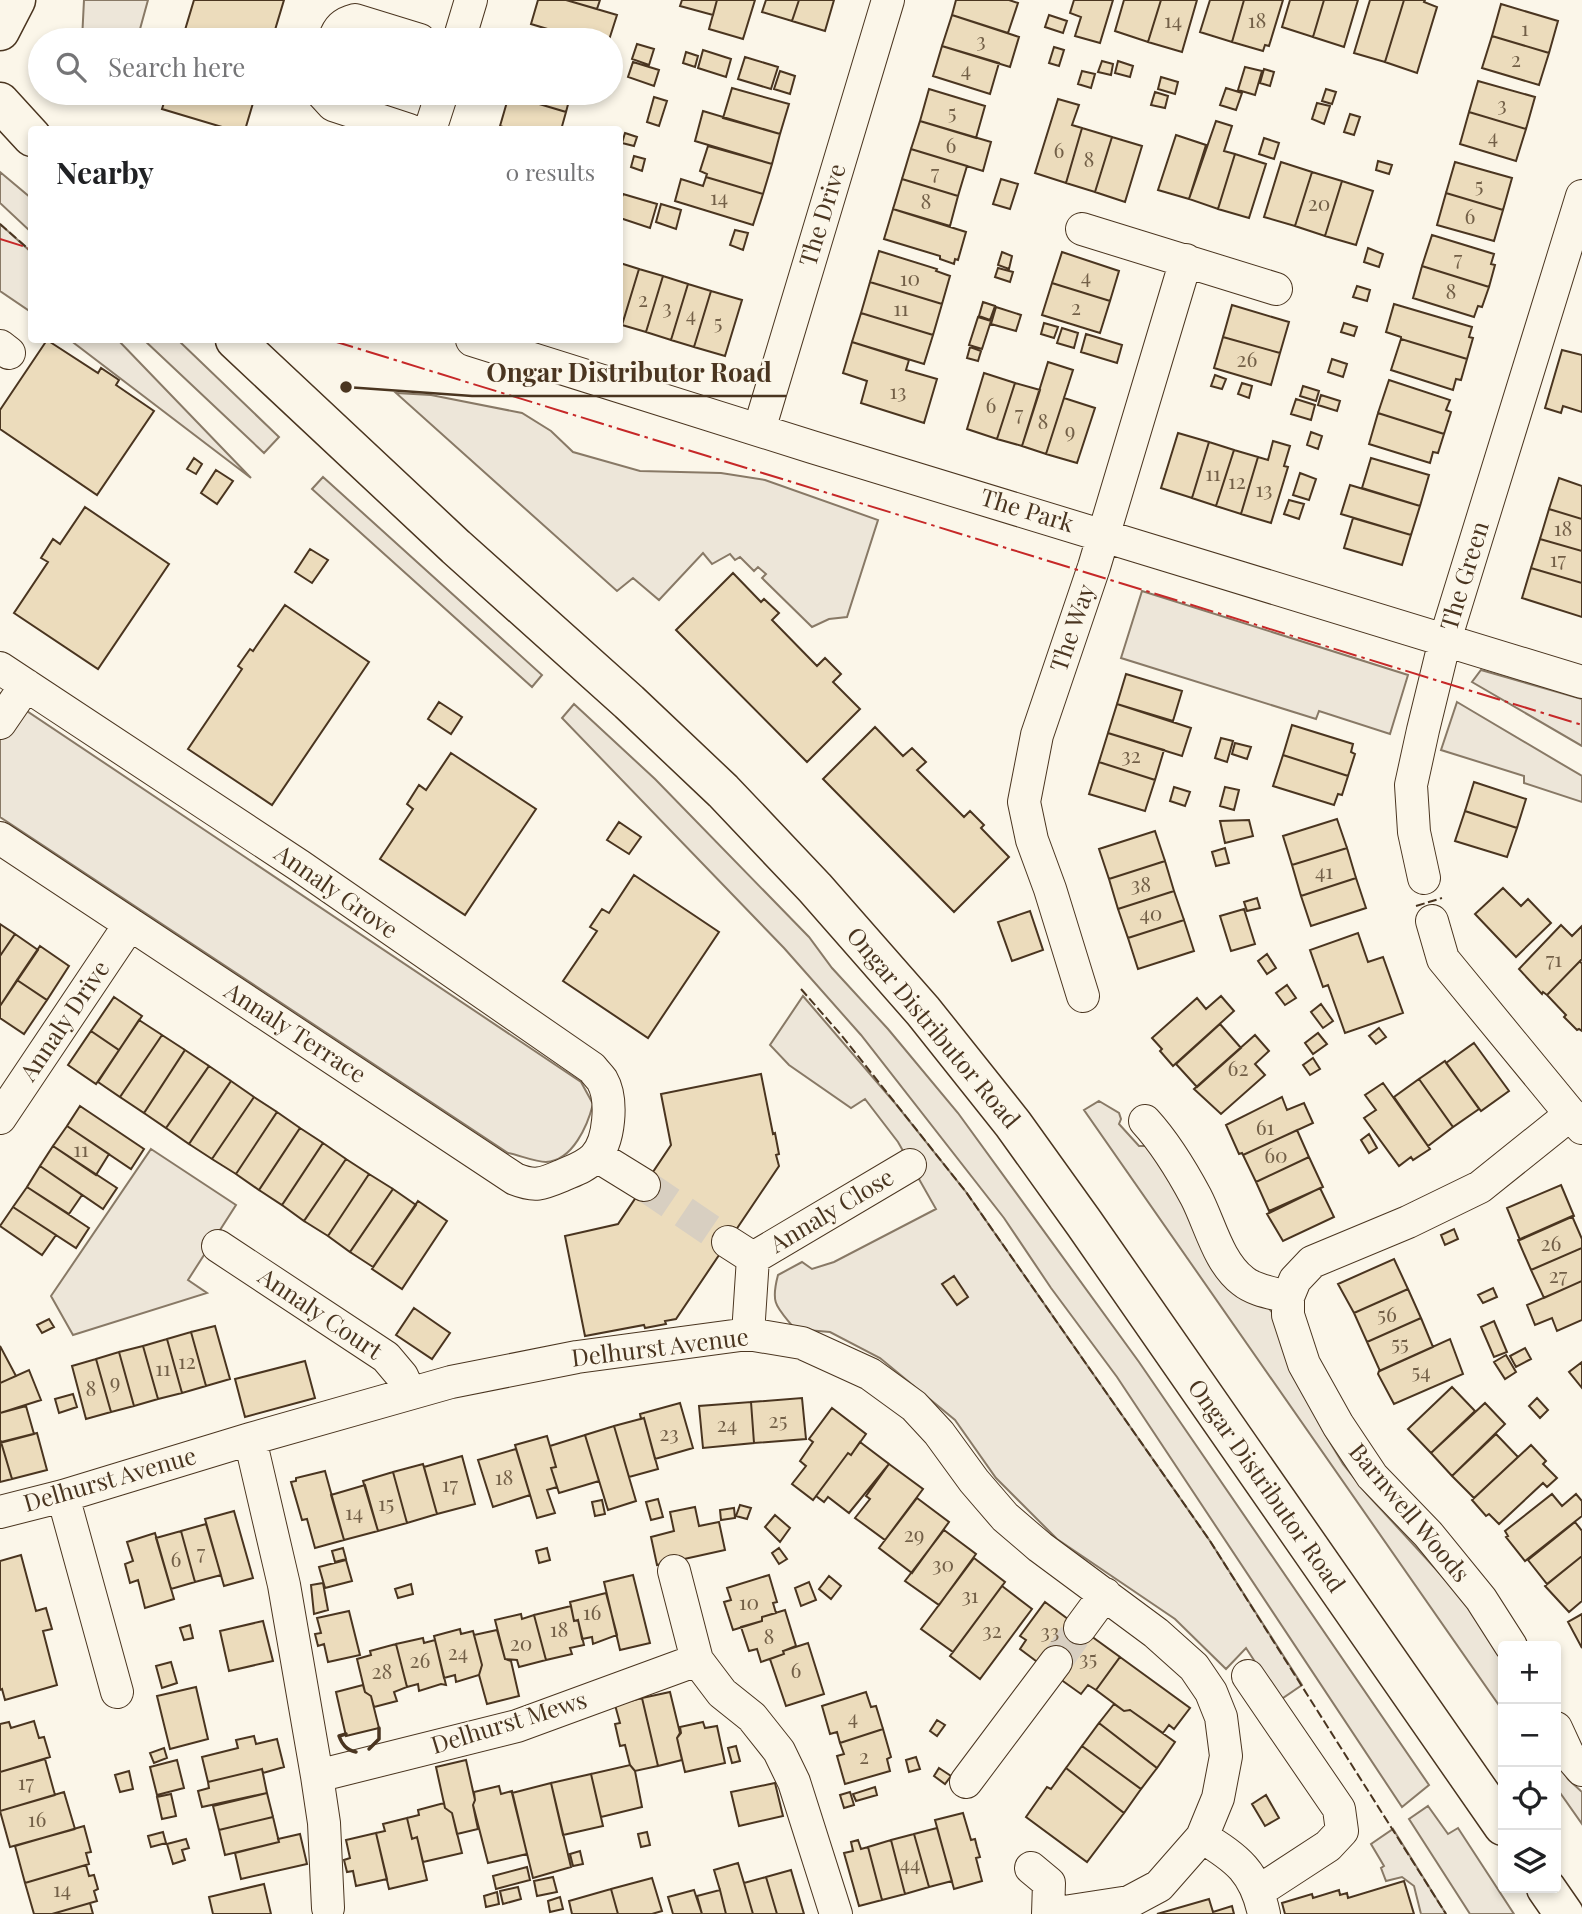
<!DOCTYPE html>
<meta charset="utf-8">
<style>
:root{--surface:#fff;--page:#f2f2f2;--text:#202124;--muted:#757577;--line:#e0e0e0}
body{margin:0;font-family:"Playfair Display",serif;background:var(--page);color:var(--text)}
.controls{position:absolute;right:21px;bottom:21px;display:grid;overflow:hidden;border-radius:7px;box-shadow:0 4px 10px #0003}
.controls button{width:63px;height:63px;display:grid;place-items:center;padding:0;border:0;border-bottom:2px solid var(--line);background:var(--surface);color:var(--text);font:35px sans-serif}
.list{margin:0;padding:0;list-style:none}
h2{display:flex;justify-content:space-between;align-items:center;height:91px;margin:0;padding:0 28px;font-size:30px}
h2 small{font-size:23px;font-weight:400;color:var(--muted)}
.icon{flex:none;width:38px;height:38px;fill:none;stroke:currentColor;stroke-width:2;stroke-linecap:round;stroke-linejoin:round}
.map{position:relative;flex:none;width:1582px;height:1914px;overflow:hidden}
.search{position:absolute;background:var(--surface);box-shadow:0 4px 10px #0003;left:28px;top:28px;width:595px;height:77px;display:flex;align-items:center;gap:18px;box-sizing:border-box;padding:0 24px;border-radius:38px;color:var(--muted);font-size:26px}
.panel{position:absolute;background:var(--surface);box-shadow:0 4px 10px #0003;left:28px;top:126px;width:595px;height:217px;border-radius:7px}
.map>svg:first-child{display:block}
.green{fill:#ede6d9;stroke:#887966;stroke-width:2}
.building{fill:#ecdcbc;stroke:#4a3520;stroke-width:2}
.lines{fill:none;stroke-linecap:round;stroke-linejoin:round}
.street-tunnel{stroke:#d8cfc1;stroke-width:32;stroke-dasharray:32 16;stroke-linecap:butt}
.street-casing{stroke:#4a3520;stroke-width:34}
.secondary-casing{stroke:#4a3520;stroke-width:41}
.street{stroke:#fbf6e9;stroke-width:32}
.secondary{stroke:#fbf6e9;stroke-width:38}
.fence{stroke:#4a3520;stroke-width:2;stroke-dasharray:9 3.5;stroke-linecap:butt}
.wall{stroke:#4a3520;stroke-width:3.5}
.power{stroke:#c62828;stroke-width:2;stroke-dasharray:24 5 3.5 5;stroke-linecap:butt}
.labels{text-anchor:middle;stroke-width:5;stroke-linejoin:round;paint-order:stroke}
.number-label{font-size:21px;fill:#725f47}
.street-label{font-size:24px;fill:#4a3520;stroke:#fbf6e9}
.leader{fill:none;stroke:#4a3520;stroke-width:2.5}
.callout-dot{fill:#4a3520;stroke:#fbf6e9;stroke-width:2.5}
.callout-label{font-size:26px;text-anchor:middle;font-weight:bold;fill:#4a3520;stroke:#fbf6e9;stroke-width:5;stroke-linejoin:round;paint-order:stroke}
</style>
<div class="map">
<svg width="1582" height="1914" viewBox="0 0 1582 1914">
<rect width="100%" height="100%" fill="#fbf6e9"/>
<path class="green" d="M84,0H148L137,40H82Z
M0,172L31,198V232L0,203Z
M0,224L31,252V312L0,291Z
M70,340H118L251,478Z
M144,340H178L279,437L264,453Z
M396,393L431,395L522,413L551,431L573,452L640,471L721,473L765,480L878,520L847,617L829,619L812,627L762,578L766,574L758,567L754,571L740,557L735,560L730,554L712,564L703,553L659,600L633,578L617,591Z
M323,477L542,675L532,687L312,489Z
M1142,591L1408,675L1390,734L1319,711L1316,719L1121,658Z
M1481,670L1582,699V746L1472,682Z
M0,693L581,1082L593,1104C588,1124 573,1161 546,1162C535,1162 519,1155 508,1153L0,817Z
M1457,702L1582,776V802L1524,783V776L1441,750Z
M574,704L655,779L809,937L832,968L888,1029L958,1113L1139,1362L1429,1785L1402,1807L1117,1377L1051,1288L1004,1218L861,1035L784,948L562,718Z
M803,996L894,1102L966,1192L1210,1541L1302,1685L1280,1700L1246,1648L1226,1669L1175,1619L1057,1539L996,1478L955,1420L880,1358L830,1332L795,1329C777,1307 770,1305 778,1275L802,1262L812,1269L834,1262L936,1209L898,1142L865,1099L851,1108L789,1065L770,1045Z
M1099,1101L1119,1113L1121,1119L1119,1124L1139,1146H1147L1274,1315L1325,1434L1343,1464L1367,1494L1465,1601L1503,1657V1711L1084,1110Z
M151,1149L236,1205L188,1280L207,1293L73,1335L51,1296Z
M1556,1761L1568,1779L1582,1792V1824L1556,1787Z
M1428,1806L1448,1834L1458,1828L1514,1914H1470L1409,1819Z
M1393,1829L1446,1914H1421L1414,1886L1402,1877L1386,1881L1381,1868L1384,1866L1371,1844Z"/>
<path class="building" d="M194,0H284L275,30L280,32L277,40H182Z
M538,0H566L617,15L609,40H584L531,24Z
M566,0H600L597,9Z
M682,0H717L713,15L680,6Z
M717,0H755L743,39L709,29Z
M766,0H799L792,21L762,12Z
M799,0H834L825,31L792,21Z
M956,0H1009L1018,3L1008,33L952,15Z
M1074,0H1113L1100,43L1075,36L1081,17L1070,13Z
M1124,0H1161L1148,42L1115,31Z
M1161,0H1197L1182,52L1148,42Z
M1210,0H1244L1232,42L1200,32Z
M1244,0H1283L1269,46L1265,45L1263,51L1232,42Z
M1290,0H1324L1313,37L1282,27Z
M1324,0H1358L1344,47L1313,37Z
M1370,0H1404L1385,62L1354,53Z
M1404,0H1425L1424,2L1437,7L1417,73L1385,62Z
M1501,4L1558,21L1549,53L1492,36Z
M952,15L1019,37L1010,67L942,46Z
M1049,15L1067,21L1063,33L1045,27Z
M1492,36L1549,53L1539,85L1482,68Z
M637,44L654,49L649,65L632,59Z
M942,46L999,63L990,94L933,76Z
M1054,47L1064,50L1059,66L1049,63Z
M703,50L731,59L726,77L698,68Z
M686,52L698,56L695,67L683,63Z
M745,57L778,67L771,89L738,79Z
M1102,61L1113,64L1111,75L1098,72Z
M1118,61L1133,66L1130,77L1115,73Z
M633,62L659,70L654,86L628,77Z
M1245,67L1262,71L1255,95L1238,90Z
M1264,69L1274,72L1270,86L1260,83Z
M780,71L795,76L790,94L774,89Z
M1082,71L1095,74L1091,88L1078,84Z
M1161,77L1178,82L1175,94L1158,89Z
M1478,81L1535,97L1526,129L1469,112Z
M732,88L789,104L780,134L723,118Z
M1226,88L1242,93L1236,110L1220,105Z
M929,89L985,106L976,138L920,121Z
M1326,89L1336,92L1332,104L1322,101Z
M1155,92L1168,96L1165,108L1151,105Z
M167,93H256L245,130H232L162,109Z
M510,93H571L566,112L509,95Z
M509,95L566,112L561,130H512L500,126Z
M654,97L667,101L659,126L647,122Z
M1058,99L1079,105L1072,125L1082,128L1066,183L1035,173Z
M1317,103L1330,106L1324,124L1312,119Z
M703,111L780,134L772,164L695,141Z
M1469,112L1526,129L1516,161L1460,144Z
M1350,114L1360,117L1354,135L1344,132Z
M920,121L991,142L983,171L911,149Z
M1216,121L1232,126L1224,151L1235,154L1218,209L1189,199Z
M1082,128L1112,137L1095,192L1066,183Z
M625,133L637,137L634,146L622,143Z
M1176,135L1206,145L1189,199L1158,190Z
M1112,137L1142,146L1125,202L1095,192Z
M1264,138L1279,143L1274,159L1259,154Z
M708,146L772,164L763,194L706,177L707,174L700,171Z
M911,149L967,166L958,196L902,179Z
M1235,154L1266,164L1249,218L1218,209Z
M634,156L645,159L642,171L631,167Z
M1378,161L1392,165L1389,174L1376,170Z
M1281,162L1312,172L1295,226L1264,217Z
M1455,162L1512,178L1503,210L1446,193Z
M1312,172L1342,181L1325,236L1295,226Z
M706,177L763,194L753,225L675,201L681,179L703,186Z
M902,179L958,196L950,226L893,209Z
M1001,179L1018,184L1010,209L993,204Z
M1342,181L1373,191L1356,245L1325,236Z
M1446,193L1503,210L1494,241L1437,225Z
M623,194L657,204L650,228L620,218V203Z
M661,204L681,210L676,229L656,222Z
M893,209L966,232L958,260L955,259L954,264L940,259V256L884,239Z
M735,230L748,233L743,250L730,245Z
M1432,235L1494,254L1491,264L1495,265L1489,287L1422,266Z
M1368,248L1383,254L1379,267L1364,262Z
M879,251L937,269L936,271L950,276L942,304L870,282Z
M1002,252L1012,256L1009,269L998,265Z
M1062,252L1119,271L1110,301L1052,283Z
M620,263L639,269L622,325L620,324Z
M1422,266L1489,287L1482,307L1478,306L1474,317L1413,298Z
M998,268L1013,272L1010,282L995,277Z
M639,269L663,276L646,332L622,325Z
M663,276L688,284L671,340L646,332Z
M870,282L942,304L933,335L861,313Z
M1052,283L1110,301L1100,333L1042,315Z
M688,284L711,291L694,347L671,340Z
M1357,286L1370,290L1367,301L1353,297Z
M711,291L742,300L725,356L694,347Z
M983,302L995,306L990,320L979,316Z
M1394,304L1472,327L1469,337L1473,338L1467,359L1401,339V337L1386,332Z
M1232,305L1289,322L1280,353L1223,337Z
M996,307L1021,315L1016,331L991,324Z
M861,313L933,335L924,364L852,342Z
M978,317L991,321L982,349L969,345Z
M1044,323L1058,327L1054,338L1041,334Z
M1344,323L1357,327L1354,336L1341,332Z
M1062,328L1078,333L1074,348L1057,343Z
M1086,334L1122,345L1117,363L1081,352Z
M1223,337L1280,353L1271,385L1214,368Z
M1401,339L1467,359L1461,380L1456,379L1453,390L1391,370Z
M47,340L98,373L101,368L119,380L116,385L154,411L97,495L0,429V410Z
M852,342L909,360L906,370L937,379L924,423L861,403L867,381L843,373Z
M970,347L981,351L978,361L967,358Z
M1562,350L1582,355V412L1563,406L1561,413L1545,408Z
M1332,359L1347,364L1343,377L1328,372Z
M1048,362L1073,370L1046,454L1022,446Z
M984,373L1015,383L997,439L967,429Z
M1215,375L1226,379L1222,389L1211,386Z
M1389,380L1450,400L1446,410L1451,412L1444,434L1378,413Z
M1015,383L1040,390L1022,446L997,439Z
M1242,383L1252,386L1249,398L1238,394Z
M1303,386L1319,391L1316,401L1300,396Z
M1321,395L1340,401L1337,411L1318,405Z
M1064,398L1095,408L1077,463L1046,454Z
M1296,399L1315,405L1311,420L1291,414Z
M1378,413L1444,434L1438,453L1433,452L1430,463L1369,444Z
M1311,432L1322,436L1318,449L1307,445Z
M1178,433L1209,442L1192,498L1161,488Z
M1273,441L1290,446L1284,466L1288,467L1271,523L1241,514L1258,457L1268,460Z
M1209,442L1234,450L1216,506L1192,498Z
M1234,450L1258,457L1241,514L1216,506Z
M194,458L202,464L196,474L187,469Z
M1371,458L1429,475L1420,506L1362,488Z
M216,470L233,481L217,504L201,493Z
M1300,473L1316,479L1309,500L1293,495Z
M1559,478L1582,486V519L1549,509Z
M1350,485L1420,506L1411,535L1341,514Z
M1289,500L1304,504L1299,519L1284,514Z
M85,507L169,564L98,669L14,613L48,562L41,558L53,539L60,544Z
M1549,509L1582,519V551L1540,539Z
M1353,518L1411,535L1402,565L1344,548Z
M1540,539L1582,551V583L1531,568Z
M310,549L328,560L312,583L295,572Z
M1531,568L1582,583V617L1522,598Z
M733,573L761,602L764,599L779,613L772,620L817,666L825,658L841,674L833,682L860,709L807,762L676,630Z
M285,605L369,662L272,805L188,749L242,669L238,666L250,649L253,651Z
M1126,674L1182,691L1173,721L1117,704Z
M439,702L462,717L451,734L428,719Z
M1117,704L1191,728L1182,756L1108,733Z
M1292,725L1353,744L1351,752L1355,754L1348,776L1283,755Z
M875,727L903,756L912,748L926,762L917,770L964,817L970,811L984,825L981,828L1009,857L954,912L823,779Z
M1108,733L1164,750L1155,780L1099,762Z
M1221,738L1233,741L1227,762L1215,758Z
M1235,743L1251,747L1247,759L1232,754Z
M451,753L536,809L465,915L380,859L413,809L407,804L419,785L426,790Z
M1283,755L1348,776L1342,795L1338,794L1334,805L1273,786Z
M1099,762L1155,780L1145,811L1089,794Z
M1474,782L1526,799L1517,828L1465,811Z
M1174,787L1190,792L1185,806L1170,801Z
M1225,787L1239,790L1234,810L1220,806Z
M1465,811L1517,828L1507,857L1455,841Z
M1337,819L1347,848L1292,865L1283,836Z
M1249,820L1253,836L1225,843L1220,821Z
M619,822L641,837L629,854L607,840Z
M1155,831L1165,861L1109,879L1099,849Z
M1225,848L1229,863L1216,866L1212,852Z
M1347,848L1356,878L1301,896L1292,865Z
M1165,861L1174,891L1118,909L1109,879Z
M634,875L719,932L648,1038L563,981L597,931L590,927L602,909L609,913Z
M1356,878L1366,908L1311,926L1301,896Z
M1503,888L1521,906L1528,899L1551,923L1516,957L1475,914Z
M1174,891L1184,920L1128,938L1118,909Z
M1257,898L1260,908L1247,911L1244,902Z
M1244,909L1255,944L1231,951L1220,916Z
M1030,911L1043,950L1012,961L998,922Z
M1184,920L1194,951L1138,969L1128,938Z
M0,924L15,934L0,956Z
M1561,925L1572,936L1582,926V959L1547,995L1543,992L1542,994L1519,969Z
M1358,933L1368,962L1383,957L1403,1013L1345,1033L1328,985L1323,987L1310,950Z
M15,934L38,950L0,1006V956Z
M40,946L69,966L47,1000L17,980Z
M1267,954L1276,968L1267,974L1258,961Z
M1580,961L1582,964V1031L1579,1029L1577,1030L1564,1017L1566,1015L1547,995Z
M17,980L47,1000L24,1034L0,1018V1006Z
M1287,985L1296,998L1285,1005L1276,993Z
M1221,996L1234,1011L1173,1066L1160,1051L1162,1049L1152,1038L1197,998L1206,1009Z
M114,997L142,1016L119,1050L91,1031Z
M1321,1004L1333,1021L1323,1028L1311,1012Z
M139,1020L162,1035L120,1097L98,1082Z
M1220,1024L1241,1048L1197,1087L1176,1064Z
M1379,1028L1386,1037L1376,1044L1369,1036Z
M91,1031L119,1050L96,1084L68,1065Z
M1318,1033L1327,1044L1313,1054L1305,1043Z
M162,1035L185,1050L144,1113L120,1097Z
M1255,1035L1269,1051L1255,1064L1265,1075L1221,1114L1194,1089Z
M1474,1043L1509,1091L1481,1111L1446,1063Z
M185,1050L209,1066L166,1128L144,1113Z
M1313,1058L1320,1069L1310,1075L1303,1065Z
M1445,1061L1479,1109L1453,1127L1419,1079Z
M209,1066L231,1081L189,1144L166,1128Z
M761,1074L773,1134L775,1133L779,1154L776,1155L779,1166L676,1319L665,1321L666,1324L645,1328L644,1325L585,1336L565,1236L618,1224L671,1145L661,1094Z
M1419,1079L1453,1127L1428,1146L1394,1097Z
M231,1081L254,1097L212,1159L189,1144Z
M1383,1083L1430,1149L1413,1160L1411,1157L1399,1166L1364,1118L1376,1110L1365,1095Z
M254,1097L277,1112L236,1174L212,1159Z
M1282,1097L1287,1110L1304,1103L1313,1123L1243,1155L1242,1153L1239,1154L1226,1125Z
M80,1106L144,1149L131,1169L67,1126Z
M277,1112L300,1128L259,1190L236,1174Z
M67,1126L109,1154L96,1175L53,1146Z
M300,1128L323,1143L282,1205L259,1190Z
M1297,1130L1309,1157L1256,1182L1243,1155Z
M1369,1134L1377,1148L1369,1153L1361,1140Z
M323,1143L346,1159L304,1221L282,1205Z
M53,1146L117,1188L103,1209L40,1166Z
M1309,1157L1323,1187L1269,1211L1256,1182Z
M346,1159L369,1174L328,1236L304,1221Z
M40,1166L82,1195L69,1214L27,1187Z
M369,1174L393,1189L350,1252L328,1236Z
M1561,1185L1574,1216L1520,1240L1507,1208Z
M27,1187L89,1228L76,1248L13,1207Z
M1320,1188L1334,1217L1283,1241L1267,1214Z
M393,1189L416,1205L373,1267L350,1252Z
M418,1201L447,1221L402,1289L372,1269Z
M13,1207L56,1235L42,1255L0,1226Z
M1572,1216L1582,1239V1248L1531,1270L1518,1240Z
M1454,1229L1458,1239L1445,1245L1441,1235Z
M1582,1248V1281L1544,1298L1531,1270Z
M1394,1259L1408,1289L1354,1313L1338,1284Z
M954,1276L968,1297L957,1305L942,1284Z
M1582,1281V1320L1557,1331L1552,1318L1535,1325L1527,1305Z
M1493,1288L1497,1297L1483,1303L1478,1295Z
M1408,1289L1421,1318L1367,1342L1354,1313Z
M414,1308L450,1333L432,1359L396,1335Z
M1421,1318L1433,1347L1380,1371L1367,1342Z
M49,1319L54,1327L42,1333L37,1325Z
M1494,1321L1507,1352L1494,1357L1481,1327Z
M215,1326L230,1379L206,1386L191,1332Z
M191,1332L206,1386L182,1393L167,1339Z
M167,1339L182,1393L158,1399L143,1346Z
M1450,1339L1463,1374L1394,1404L1378,1374L1379,1371Z
M0,1346L16,1376L0,1383Z
M143,1346L158,1399L134,1406L119,1352Z
M1525,1348L1531,1359L1516,1367L1510,1356Z
M119,1352L134,1406L111,1412L96,1359Z
M1506,1355L1516,1372L1505,1379L1494,1362Z
M96,1359L111,1412L86,1419L72,1366Z
M305,1361L315,1398L245,1417L235,1379Z
M1582,1362V1388L1569,1372Z
M29,1370L41,1400L0,1413V1383Z
M1452,1387L1475,1411L1431,1453L1408,1429Z
M73,1394L77,1407L59,1413L55,1399Z
M802,1398L806,1439L754,1443L751,1402Z
M1537,1398L1548,1410L1540,1418L1529,1406Z
M751,1402L754,1443L703,1448L699,1406Z
M680,1403L693,1448L655,1459L644,1418L641,1419L640,1414Z
M1485,1403L1505,1424L1452,1476L1431,1453Z
M26,1406L34,1434L0,1443V1413Z
M832,1408L866,1434L851,1455L848,1453L813,1500L792,1484L806,1466L800,1461L813,1442L809,1439Z
M644,1418L658,1469L629,1477L614,1426Z
M614,1426L636,1501L608,1510L585,1435Z
M37,1433L47,1470L12,1479L1,1442Z
M1496,1434L1518,1457L1474,1498L1452,1476Z
M585,1435L599,1481L559,1493L551,1468L556,1467L550,1446Z
M547,1436L556,1467L551,1468L557,1487L547,1490L555,1513L537,1518L515,1445Z
M1,1442L12,1479L0,1482V1443Z
M860,1442L889,1464L849,1513L828,1497L824,1502L816,1496L848,1453L851,1455Z
M1531,1445L1546,1461L1543,1464L1557,1478L1547,1487L1543,1483L1499,1524L1489,1514L1486,1516L1472,1500Z
M516,1449L530,1495L493,1507L478,1460Z
M462,1456L475,1504L437,1514L424,1467Z
M423,1464L437,1514L407,1523L393,1472Z
M889,1464L923,1489L885,1540L855,1518L870,1499L866,1496Z
M325,1471L344,1540L315,1548L307,1519L302,1520L291,1482L296,1481V1478Z
M393,1472L407,1523L378,1531L363,1481Z
M365,1485L378,1531L344,1540L331,1495Z
M1552,1494L1562,1506L1576,1494L1582,1501V1516L1525,1561L1506,1537L1508,1536L1505,1531Z
M917,1498L949,1522L912,1573L879,1548Z
M658,1499L663,1517L651,1520L646,1502Z
M602,1500L605,1514L595,1516L592,1502Z
M740,1505L751,1508L747,1519L736,1516Z
M695,1507L699,1526L719,1522L725,1550L657,1565L651,1537L674,1531L670,1512Z
M734,1508L735,1518L721,1520L720,1510Z
M234,1511L253,1578L224,1586L205,1519Z
M775,1515L790,1528L780,1542L765,1527Z
M1575,1522L1582,1531V1556L1547,1584L1528,1560Z
M206,1524L221,1575L195,1582L181,1531Z
M944,1530L976,1554L939,1605L905,1581Z
M181,1531L195,1582L171,1589L156,1538Z
M155,1533L174,1599L145,1608L138,1580L130,1583L125,1564L133,1561L127,1542Z
M343,1548L346,1559L335,1562L332,1551Z
M547,1548L550,1560L539,1563L536,1551Z
M779,1548L787,1559L779,1564L772,1553Z
M21,1555L36,1611L46,1608L52,1629L43,1631L57,1685L5,1700L2,1689L0,1690V1561Z
M1582,1556V1601L1569,1612L1545,1586Z
M974,1558L1005,1582L953,1652L921,1629Z
M346,1560L352,1581L325,1588L319,1567Z
M633,1575L650,1643L620,1650L604,1582Z
M769,1575L777,1602L773,1603L776,1613L762,1617V1621L733,1630L724,1602L731,1600L727,1588Z
M829,1576L841,1586L831,1599L819,1589Z
M809,1582L816,1600L801,1606L795,1588Z
M323,1583L328,1610L314,1614L311,1585Z
M411,1584L413,1594L398,1598L395,1589Z
M1002,1586L1032,1609L980,1679L950,1656Z
M606,1593L617,1635L593,1644L592,1637L582,1639L578,1620L574,1621L570,1602Z
M1045,1602L1080,1628L1056,1662L1040,1664L1020,1649L1026,1640L1020,1636Z
M571,1606L574,1621L578,1620L584,1645L570,1648L572,1654L546,1660L534,1615Z
M785,1610L796,1646L783,1651L784,1654L761,1662L757,1649L749,1651L741,1627L762,1621V1617Z
M349,1611L360,1655L328,1662L324,1644L318,1646L315,1634L321,1633L317,1618Z
M521,1614L522,1619L534,1615L546,1660L519,1667L517,1660L505,1659L495,1620Z
M1582,1614V1648L1568,1622Z
M263,1621L273,1661L229,1671L220,1631Z
M190,1625L193,1638L184,1640L180,1628Z
M1080,1628L1120,1657L1096,1690L1088,1685L1081,1694L1060,1679L1056,1662Z
M460,1629L461,1634L473,1631L482,1665L479,1675L456,1682L455,1675L444,1678L434,1636Z
M497,1630L505,1659L511,1661L519,1696L487,1704L479,1675L482,1665L474,1635Z
M423,1638L424,1643L435,1640L446,1685L441,1684L419,1691L418,1684L407,1687L396,1644Z
M808,1643L824,1694L786,1706L770,1659L784,1654L783,1651Z
M396,1644L407,1687L394,1692L397,1701L374,1707L371,1696L365,1692L357,1659L371,1655L370,1651Z
M1120,1657L1190,1708L1174,1729L1169,1725L1163,1733L1130,1710L1124,1711L1096,1690Z
M171,1662L177,1683L162,1688L156,1666Z
M363,1685L365,1692L371,1696L379,1728L346,1736L336,1692Z
M196,1687L208,1739L170,1749L157,1696Z
M670,1692L680,1733L677,1738L682,1760L658,1766L642,1698Z
M866,1692L871,1707L876,1706L883,1729L840,1743L837,1732L830,1734L822,1706Z
M642,1698L658,1766L635,1771L630,1765L625,1745L620,1746L615,1724L620,1723L615,1705Z
M1114,1704L1124,1711L1130,1710L1175,1742L1157,1768L1099,1723Z
M937,1720L945,1725L937,1736L930,1731Z
M34,1721L39,1738L44,1737L50,1757L0,1772V1724L9,1722L11,1728Z
M703,1722L705,1728L717,1726L725,1763L685,1772L677,1738L681,1733L680,1727Z
M1099,1723L1157,1768L1141,1789L1082,1746Z
M883,1729L891,1757L887,1759L890,1771L845,1784L837,1756L844,1754L840,1743Z
M254,1736L256,1744L277,1739L284,1767L263,1773L262,1769L208,1782L202,1757L238,1748L236,1740Z
M736,1746L740,1761L732,1763L728,1748Z
M1082,1746L1141,1789L1124,1813L1066,1768Z
M164,1748L167,1758L154,1763L150,1753Z
M916,1757L920,1769L909,1772L906,1760Z
M45,1759L55,1795L0,1811V1772Z
M177,1760L184,1788L157,1795L150,1767Z
M466,1760L475,1800L473,1805L478,1829L457,1834L452,1813L445,1808L436,1767Z
M630,1765L635,1771L642,1807L601,1817L591,1774Z
M939,1768L951,1776L945,1784L934,1776Z
M1066,1768L1124,1813L1087,1862L1026,1817L1047,1787L1051,1789Z
M262,1769L267,1793L202,1807L198,1791L209,1788L208,1782Z
M129,1771L133,1789L120,1792L115,1775Z
M591,1774L603,1826L563,1835L551,1783Z
M551,1783L571,1867L533,1878L512,1793Z
M775,1783L783,1816L739,1826L731,1792Z
M499,1786L501,1794L512,1791L527,1854L488,1863L473,1805L475,1800L474,1792Z
M875,1787L877,1795L856,1801L853,1794Z
M64,1792L75,1829L10,1847L0,1811Z
M850,1792L854,1805L844,1808L840,1795Z
M267,1793L273,1817L219,1830L213,1806Z
M171,1794L176,1816L162,1819L157,1797Z
M1266,1795L1279,1818L1265,1826L1252,1804Z
M444,1803L445,1808L452,1813L462,1853L423,1862L417,1837L412,1839L407,1818L419,1815L418,1810Z
M963,1813L971,1840L975,1839L977,1847L980,1857L976,1858L982,1881L954,1889L935,1820Z
M273,1817L279,1842L225,1855L219,1830Z
M407,1818L412,1839L417,1837L427,1880L389,1889L376,1833L385,1831L383,1824Z
M84,1826L91,1852L86,1853L89,1864L25,1883L15,1846Z
M937,1828L952,1881L929,1887L914,1834Z
M163,1832L166,1843L151,1847L148,1836Z
M647,1832L650,1845L641,1847L638,1834Z
M376,1833L387,1879L356,1886L353,1871L347,1872L344,1860L350,1858L346,1840Z
M300,1834L307,1864L241,1879L235,1853L279,1842L278,1839Z
M914,1834L929,1887L905,1894L891,1840Z
M186,1839L189,1848L182,1850L185,1860L173,1864L167,1844Z
M858,1840L861,1849L868,1847L882,1900L859,1906L844,1853L853,1851L851,1842Z
M891,1840L905,1894L882,1900L868,1847Z
M580,1851L583,1864L573,1866L570,1854Z
M738,1863L744,1883L753,1914H726L720,1890L714,1870Z
M86,1865L89,1876L94,1875L98,1889L94,1891L97,1901L52,1914H34L25,1883Z
M527,1867L530,1880L496,1889L493,1876Z
M791,1870L804,1914H777L766,1877Z
M553,1877L557,1892L537,1896L534,1881Z
M766,1877L777,1914H753L744,1883Z
M652,1878L662,1911L652,1914H618L611,1889Z
M1404,1881L1414,1914H1285L1282,1903L1312,1894L1313,1898L1339,1890L1340,1895L1347,1893L1348,1898Z
M264,1884L271,1914H213L209,1897Z
M518,1887L521,1899L503,1904L500,1891Z
M611,1889L618,1914H572L569,1901Z
M694,1890L702,1914H673L668,1897Z
M720,1890L726,1914H702L697,1896Z
M497,1892L499,1904L486,1907L484,1896Z
M560,1897L563,1909L550,1912L548,1901Z
M1209,1899L1213,1912L1232,1906L1234,1914H1157Z
M90,1903L93,1914H52Z"/>
<g class="lines">
<path class="street-tunnel" d="M644,1185L728,1242
M1056,1662L1080,1628"/>
<defs>
<path id="street" d="M334,40C338,28 343,23 355,20L420,40
M459,40L471,0
M322,93L333,105L409,130
M430,130L442,93
M1082,229L1276,289
M472,340L812,447L1582,682
M0,346L9,353
M759,430L888,0
M0,668L300,866L592,1068C595,1072 599,1076 602,1080C613,1099 610,1142 594,1158C585,1167 572,1171 561,1176C542,1184 535,1187 515,1179L0,838
M0,723L26,685
M1424,878L1414,832L1411,785L1423,730L1445,640L1582,196
M1432,921L1443,959L1582,1128
M1083,996L1050,889L1032,840L1024,802L1037,735L1094,567L1186,260
M0,1118L130,924
M1145,1121C1166,1144 1181,1169 1196,1197C1210,1224 1218,1262 1243,1281C1255,1291 1274,1293 1288,1297
M597,1156L644,1185
M728,1242L753,1258L748,1334
M218,1246L386,1357L402,1376L410,1393
M753,1258L910,1165
M250,1439L284,1585L317,1776L324,1823L328,1908
M63,1496L117,1692
M0,1512L63,1496L250,1439L451,1382L577,1357L748,1334L802,1343L870,1374L914,1406L939,1433L974,1481L1005,1517L1040,1547L1156,1633L1194,1667L1211,1692L1221,1717L1226,1756L1218,1798L1202,1837L1159,1886L1129,1902L1051,1914
M674,1571L697,1660L722,1693L752,1717L779,1751L794,1782L836,1914
M1080,1628L1105,1594
M1511,1646L1481,1599L1428,1534L1372,1476L1338,1425L1304,1364L1288,1315V1297L1295,1280L1312,1262L1408,1222L1480,1187L1571,1114
M1248,1676L1339,1809L1342,1831L1328,1846L1259,1891
M1556,1728L1568,1754L1582,1770
M317,1776L517,1726L697,1660
M966,1782L1056,1662
M1202,1837C1238,1859 1255,1872 1264,1914
M1031,1868L1049,1883L1048,1914"/>
<path id="secondary" d="M0,31L16,0
M0,102L32,137
M235,340L456,547L629,702L723,791L815,888L923,1011L1013,1124L1084,1223L1503,1826
M1546,1888L1564,1914"/>
</defs>
<use href="#street" class="street-casing"/>
<use href="#secondary" class="secondary-casing"/>
<use href="#street" class="street"/>
<use href="#secondary" class="secondary"/>
<path class="fence" d="M0,224L32,252
M1416,906L1442,898
M801,989L842,1036L966,1192L1210,1541L1446,1914"/>
<path class="wall" d="M346,1734L339,1736C342,1744 346,1750 356,1752
M369,1749L379,1739V1728"/>
<path class="power" d="M0,239L32,249
M330,340L1582,725"/>
</g>
<g class="labels">
<g class="number-label">
<text x="1173" y="28">14</text>
<text x="1257" y="28">18</text>
<text x="1525" y="36">1</text>
<text x="981" y="48">3</text>
<text x="1516" y="67">2</text>
<text x="966" y="77">4</text>
<text x="1502" y="112">3</text>
<text x="952" y="120">5</text>
<text x="1493" y="144">4</text>
<text x="951" y="153">6</text>
<text x="1059" y="158">6</text>
<text x="1089" y="167">8</text>
<text x="935" y="180">7</text>
<text x="1479" y="193">5</text>
<text x="719" y="205">14</text>
<text x="926" y="209">8</text>
<text x="1319" y="211">20</text>
<text x="1470" y="224">6</text>
<text x="1458" y="266">7</text>
<text x="1086" y="284">4</text>
<text x="910" y="286">10</text>
<text x="1451" y="299">8</text>
<text x="643" y="307">2</text>
<text x="667" y="315">3</text>
<text x="1076" y="315">2</text>
<text x="901" y="316">11</text>
<text x="691" y="322">4</text>
<text x="718" y="330">5</text>
<text x="1247" y="367">26</text>
<text x="898" y="399">13</text>
<text x="991" y="413">6</text>
<text x="1019" y="421">7</text>
<text x="1043" y="429">8</text>
<text x="1070" y="438">9</text>
<text x="1213" y="481">11</text>
<text x="1237" y="489">12</text>
<text x="1264" y="497">13</text>
<text x="1563" y="536">18</text>
<text x="1558" y="567">17</text>
<text x="1131" y="763">32</text>
<text x="1324" y="879">41</text>
<text x="1141" y="892">38</text>
<text x="1151" y="921">40</text>
<text x="1554" y="967">71</text>
<text x="1238" y="1076">62</text>
<text x="1265" y="1135">61</text>
<text x="81" y="1157">11</text>
<text x="1276" y="1163">60</text>
<text x="1551" y="1251">26</text>
<text x="1558" y="1283">27</text>
<text x="1387" y="1322">56</text>
<text x="1400" y="1351">55</text>
<text x="187" y="1369">12</text>
<text x="163" y="1376">11</text>
<text x="1421" y="1379">54</text>
<text x="115" y="1389">9</text>
<text x="91" y="1396">8</text>
<text x="778" y="1428">25</text>
<text x="727" y="1432">24</text>
<text x="669" y="1441">23</text>
<text x="504" y="1485">18</text>
<text x="450" y="1492">17</text>
<text x="386" y="1511">15</text>
<text x="354" y="1520">14</text>
<text x="914" y="1542">29</text>
<text x="201" y="1560">7</text>
<text x="176" y="1567">6</text>
<text x="943" y="1572">30</text>
<text x="970" y="1603">31</text>
<text x="749" y="1610">10</text>
<text x="592" y="1620">16</text>
<text x="559" y="1637">18</text>
<text x="992" y="1638">32</text>
<text x="1050" y="1639">33</text>
<text x="769" y="1644">8</text>
<text x="521" y="1651">20</text>
<text x="458" y="1660">24</text>
<text x="1088" y="1666">35</text>
<text x="420" y="1668">26</text>
<text x="796" y="1678">6</text>
<text x="382" y="1679">28</text>
<text x="853" y="1725">4</text>
<text x="864" y="1764">2</text>
<text x="26" y="1790">17</text>
<text x="37" y="1827">16</text>
<text x="910" y="1871">44</text>
<text x="62" y="1897">14</text>
</g>
<g class="street-label">
<text transform="translate(823 215) rotate(-73)" y="8">The Drive</text>
<text transform="translate(1027 511) rotate(17)" y="8">The Park</text>
<text transform="translate(1465 576) rotate(-73)" y="8">The Green</text>
<text transform="translate(1073 628) rotate(-71)" y="8">The Way</text>
<text transform="translate(336 892) rotate(35)" y="8">Annaly Grove</text>
<text transform="translate(65 1021) rotate(-56)" y="8">Annaly Drive</text>
<text transform="translate(933 1028) rotate(50)" y="8">Ongar Distributor Road</text>
<text transform="translate(295 1033) rotate(33)" y="8">Annaly Terrace</text>
<text transform="translate(832 1211) rotate(-31)" y="8">Annaly Close</text>
<text transform="translate(320 1314) rotate(34)" y="8">Annaly Court</text>
<text transform="translate(660 1348) rotate(-7)" y="8">Delhurst Avenue</text>
<text transform="translate(110 1480) rotate(-16)" y="8">Delhurst Avenue</text>
<text transform="translate(1266 1486) rotate(55)" y="8">Ongar Distributor Road</text>
<text transform="translate(1409 1513) rotate(50)" y="8">Barnwell Woods</text>
<text transform="translate(509 1723) rotate(-17)" y="8">Delhurst Mews</text>
</g>
</g>
<path class="leader" d="M346 387L472 396H786"/>
<circle class="callout-dot" cx="346" cy="387" r="7"/>
<g class="callout-label">
<text x="629" y="382">Ongar Distributor Road</text>
</g>
</svg>
<div class="controls">
<button>+</button>
<button>−</button>
<button><svg class="icon" aria-label="locate" viewBox="0 0 24 24"><circle cx="12" cy="12" r="6"/><path d="M12 2v4M12 18v4M2 12h4M18 12h4"/></svg></button>
<button><svg class="icon" aria-label="layers" viewBox="0 0 24 24"><path d="M12 4l9 5-9 5-9-5zM3 14l9 5 9-5"/></svg></button>
</div>
<div class="search"><svg class="icon" aria-label="search" viewBox="0 0 24 24"><circle cx="10" cy="10" r="6"/><path d="M15 15l6 6"/></svg>Search here</div>
<section class="panel">
<h2>Nearby<small>0 results</small></h2>
<ul class="list">
</ul>
</section>
</div>
